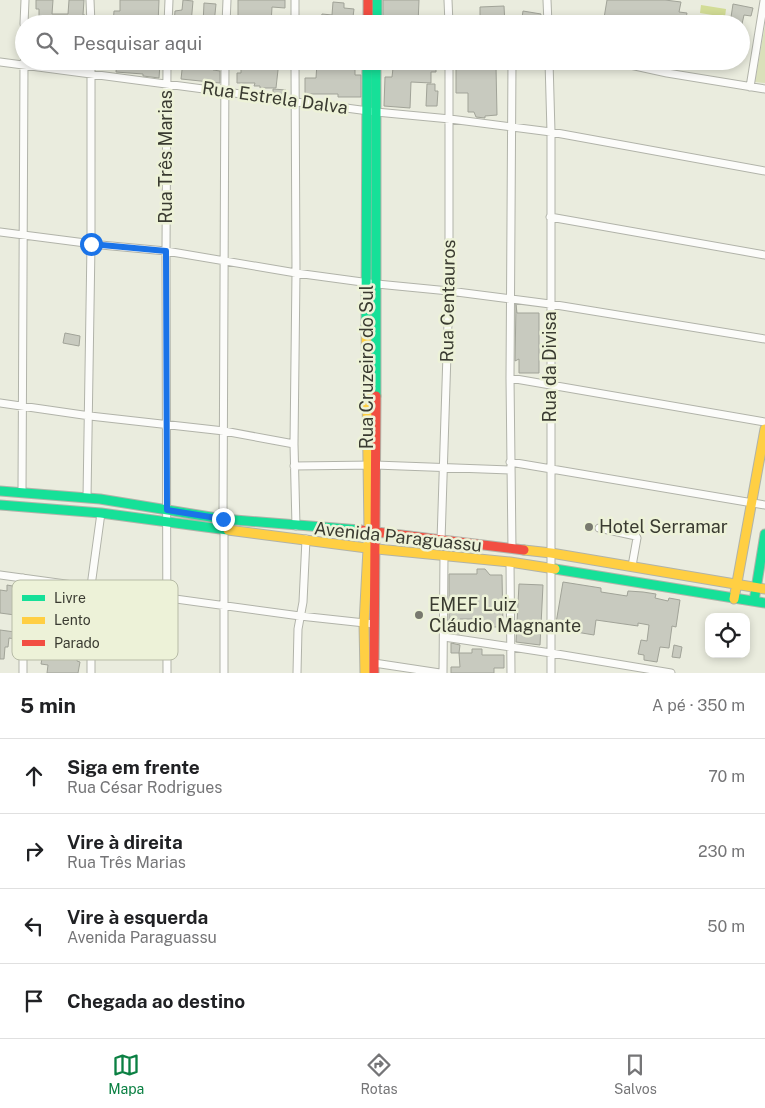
<!DOCTYPE html>
<html lang="pt">
<meta charset="utf-8">
<style>
:root{--surface:#fff;--page:#f6f6f6;--text:#202124;--muted:#757577;--line:#e0e0e0;--accent:#0b8043}
body{margin:0;font-family:"Public Sans",sans-serif;background:var(--page);color:var(--text)}
.controls{position:absolute;right:15px;bottom:15px;display:grid;overflow:hidden;border-radius:10px;box-shadow:0 2px 8px #0003}
.controls button{width:45px;height:45px;display:grid;place-items:center;padding:0;border:0;border-bottom:1px solid var(--line);background:var(--surface);color:var(--text);font:25px sans-serif}
.stop{position:absolute;width:15px;height:15px;margin:-11px;border:4px solid #1a73e8;border-radius:50%;background:#fff}
.stop.end{background:#1a73e8;border-color:#fff;box-shadow:0 1px 5px #0008}
.list{margin:0;padding:0;list-style:none}
h2{display:flex;justify-content:space-between;align-items:center;height:65px;margin:0;padding:0 20px;font-size:21px}
h2 small{font-size:16px;font-weight:400;color:var(--muted)}
.list li{display:grid;grid-template-columns:32px 1fr auto;gap:15px;align-items:center;box-sizing:border-box;height:75px;padding:0 20px;border-top:1px solid var(--line)}
.list b{display:block;font-size:19px;white-space:nowrap}
.list p{margin:0;font-size:16px;white-space:nowrap;color:var(--muted)}
.list em{font-size:16px;font-style:normal;color:var(--muted)}
.icon{flex:none;width:28px;height:28px;fill:none;stroke:currentColor;stroke-width:2;stroke-linecap:round;stroke-linejoin:round}
.map{position:relative;flex:none;width:765px;height:673px;overflow:hidden}
.search{position:absolute;background:var(--surface);box-shadow:0 2px 8px #0003;left:15px;right:15px;top:15px;height:55px;display:flex;align-items:center;gap:12px;box-sizing:border-box;padding:0 18px;border-radius:28px;color:var(--muted);font-size:19px}
.sheet{height:365px;background:var(--surface)}
nav{display:flex;justify-content:space-around;align-items:center;box-sizing:border-box;height:70px;border-top:1px solid var(--line);background:var(--surface);font-size:14px;color:var(--muted)}
nav a{display:grid;justify-items:center;gap:2px}
nav .on{color:var(--accent)}
.map>svg:first-child{display:block}
.green{fill:#dae0ba}
.water{fill:#d2dc95}
.building{fill:#c8cabf;stroke:#a1a398}
.lines{fill:none;stroke-linecap:round;stroke-linejoin:round}
.street-casing{stroke:#b1b3a9;stroke-width:9}
.fast-casing{stroke:#b1b3a9;stroke-width:11}
.slow-casing{stroke:#b1b3a9;stroke-width:11}
.jam-casing{stroke:#b1b3a9;stroke-width:11}
.street{stroke:#fcfcfa;stroke-width:7}
.fast{stroke:#16e098;stroke-width:9}
.slow{stroke:#ffcf43;stroke-width:9}
.jam{stroke:#f24e42;stroke-width:9}
.route{stroke:#1a73e8;stroke-width:6}
.poi-dot{fill:#78796e;stroke:#edf2d8;stroke-width:2}
.labels{text-anchor:middle;stroke-width:5;stroke-linejoin:round;paint-order:stroke}
.street-label{font-size:18px;fill:#3a3b31;stroke:#edf2d8}
.poi-label{font-size:18px;fill:#3a3b31;stroke:#edf2d8;text-anchor:start}
.key{fill:#edf2d8;stroke:#b7bba6;stroke-width:1}
.key-label{font-size:14px;fill:#3a3b31}
</style>
<div class="map">
<svg width="765" height="673" viewBox="0 0 765 673">
<rect width="100%" height="100%" fill="#eaecde"/>
<path class="green" d="M765,25V83L755,82Z"/>
<path class="water" d="M701,5L726,9L725,17L700,13Z"/>
<path class="building" d="M36,0H53L52,14H68L69,0H84L83,15H85L86,24H39V9H36Z
M120,0H159L158,24H113L114,11H120Z
M183,0L193,1L191,24H174L175,11L182,10Z
M238,0H285V8L272,7L271,24H238Z
M383,0H419L418,24L383,22Z
M607,0H665L681,2L679,12L687,13L685,24H639L604,18Z
M333,2L344,3V8L354,9L353,17L346,16V20L332,18L331,24H318L319,17L321,18L322,14L332,15Z
M204,3L216,4L214,24H203Z
M733,4L753,8L751,16L744,15L742,24H730Z
M504,6L505,24H488V18H480V7Z
M523,11L541,14L539,24H521Z
M117,61H155V64H160L159,78L143,76V74L116,72Z
M183,61H213V70L220,71V83L181,79Z
M241,61H279L276,88H260V86H254L255,83H237V73H241Z
M322,61H332L331,63L355,64V75H361V97H338V94H305V78H316L317,63H322Z
M432,61V65H436V72H431V83L411,82L410,108L384,106L385,77H392L393,68L411,69L412,62Z
M464,61H500V67H496L497,115L485,116V118L476,117L474,112H468V93H456V63H464Z
M427,84H435V91H438L437,106H426Z
M273,89L286,90V95L273,93Z
M516,305L517,313H539V373H519V359L515,361Z
M65,333L80,336L79,346L63,343Z
M477,569H485L490,575H502L503,627H475V619H460V634L449,632V574H477Z
M563,582L601,588V592L627,596L628,591L643,592L656,594L655,598L668,601L669,598L680,600L676,627L672,626L669,648L660,647L657,662L644,660V655L638,654L641,640L647,641L649,625L638,623V626L596,620L594,635L570,631L571,626L556,623Z
M519,584L543,585L540,645L516,642Z
M7,585L18,587L15,615L0,613V590L7,591Z
M30,590H40V597L53,598L54,594L86,599L84,634H79L77,650V661L80,662L78,673H47L48,665L41,664L43,653L33,652L34,644L44,645V642H47L49,630L40,629L41,618L29,617Z
M0,630L15,632V639L9,638L8,647H5L4,659H0Z
M451,643L460,645L459,653H451Z
M674,645L682,647L680,658L672,657Z
M472,649H482V655H504V668H494V673H451V667H460L459,653H472Z"/>
<g class="lines">
<defs>
<path id="street" d="M90,0L91,24
M448,0L449,24
M547,0L548,24
M24,24L25,0
M168,24L169,0
M226,24L227,0
M295,24V0
M295,61L296,273L294,444L296,526
M549,61L551,132V673
M612,61L667,73L765,89
M0,62L376,112L450,119L551,132L765,171
M750,87L764,1
M550,217L765,255
M0,232L101,245L166,251L296,273L377,284L449,291L550,304L765,339
M510,378L765,422
M0,403L90,416L224,431L294,444
M510,462L765,505
M294,466L375,465L510,470
M22,492L24,62
M87,498L91,244V61
M223,519L225,61
M599,528L636,536L637,538L632,566
M441,541L449,291V61
M512,549L510,378L512,61
M510,562L511,673
M0,575L300,616L374,624
M444,637L551,653L671,673
M374,663L440,673
M23,673V578
M91,673V586L101,513
M167,673L166,251L167,61
M224,673V530
M297,673L298,629L303,602L306,539
M443,673L444,555"/>
<path id="fast" d="M377,0V24
M376,61V396
M366,326L367,61
M0,491L100,499L223,519L360,530
M0,505L101,513L228,530
M555,569L765,603
M754,601L765,534"/>
<path id="slow" d="M228,530L367,548L510,562L555,569
M524,550L551,553L765,589
M734,599L765,429
M365,673L364,624L369,530L366,326"/>
<path id="jam" d="M368,0V24
M360,530L524,550
M374,673L376,396"/>
</defs>
<use href="#street" class="street-casing"/>
<use href="#fast" class="fast-casing"/>
<use href="#slow" class="slow-casing"/>
<use href="#jam" class="jam-casing"/>
<use href="#street" class="street"/>
<use href="#fast" class="fast"/>
<use href="#slow" class="slow"/>
<use href="#jam" class="jam"/>
</g>
<g class="lines">
<path class="route" d="M91,244L166,251L167,510L223,519"/>
</g>
<g class="poi-dot">
<circle cx="589" cy="527" r="5"/>
<circle cx="419" cy="615" r="5"/>
</g>
<g class="labels">
<g class="street-label">
<text transform="translate(275 98) rotate(8)" y="6">Rua Estrela Dalva</text>
<text transform="translate(166 157) rotate(-90)" y="6">Rua Três Marias</text>
<text transform="translate(448 301) rotate(-89)" y="6">Rua Centauros</text>
<text transform="translate(367 367) rotate(-90)" y="6">Rua Cruzeiro do Sul</text>
<text transform="translate(550 367) rotate(-90)" y="6">Rua da Divisa</text>
<text transform="translate(398 537) rotate(6)" y="6">Avenida Paraguassu</text>
</g>
<g class="poi-label">
<text x="599" y="533">Hotel Serramar</text>
<text x="429" y="611">EMEF Luiz<tspan x="429" dy="21">Cláudio Magnante</tspan></text>
</g>
</g>
<rect x="12" y="580" width="166" height="80" rx="8" class="key"/>
<rect x="22" y="595" width="23" height="6" fill="#16e098"/>
<rect x="22" y="617" width="23" height="7" fill="#ffcf43"/>
<rect x="22" y="640" width="23" height="6" fill="#f24e42"/>
<g class="key-label">
<text x="54" y="603">Livre</text>
<text x="54" y="625">Lento</text>
<text x="54" y="648">Parado</text>
</g>
</svg>
<div class="controls">
<button><svg class="icon" aria-label="locate" viewBox="0 0 24 24"><circle cx="12" cy="12" r="6"/><path d="M12 2v4M12 18v4M2 12h4M18 12h4"/></svg></button>
</div>
<div class="stop" style="left:91px;top:244px"></div>
<div class="stop end" style="left:223px;top:519px"></div>
<div class="search"><svg class="icon" aria-label="search" viewBox="0 0 24 24"><circle cx="10" cy="10" r="6"/><path d="M15 15l6 6"/></svg>Pesquisar aqui</div>
</div>
<section class="sheet">
<h2>5 min<small>A pé · 350 m</small></h2>
<ul class="list">
<li><svg class="icon" aria-label="ahead" viewBox="0 0 24 24"><path d="M12 20V5M6 11l6-6 6 6"/></svg><div><b>Siga em frente</b><p>Rua César Rodrigues</p></div><em>70 m</em></li>
<li><svg class="icon" aria-label="right" viewBox="0 0 24 24"><path d="M7 20v-9h11M14 6l5 5-5 5"/></svg><div><b>Vire à direita</b><p>Rua Três Marias</p></div><em>230 m</em></li>
<li><svg class="icon" aria-label="left" viewBox="0 0 24 24"><path d="M17 20v-9H6M10 6l-5 5 5 5"/></svg><div><b>Vire à esquerda</b><p>Avenida Paraguassu</p></div><em>50 m</em></li>
<li><svg class="icon" aria-label="arrive" viewBox="0 0 24 24"><path d="M6 21V4h12l-3 4 3 4H6"/></svg><div><b>Chegada ao destino</b></div></li>
</ul>
</section>
<nav>
<a class="on"><svg class="icon" aria-label="map" viewBox="0 0 24 24"><path d="M3 6l6-2 6 2 6-2v14l-6 2-6-2-6 2zM9 4v14M15 6v14"/></svg>Mapa</a>
<a><svg class="icon" aria-label="directions" viewBox="0 0 24 24"><path d="M12 3l9 9-9 9-9-9zM9 14v-3h6M13 9l2 2-2 2"/></svg>Rotas</a>
<a><svg class="icon" aria-label="saved" viewBox="0 0 24 24"><path d="M7 4h10v16l-5-4-5 4z"/></svg>Salvos</a>
</nav>
